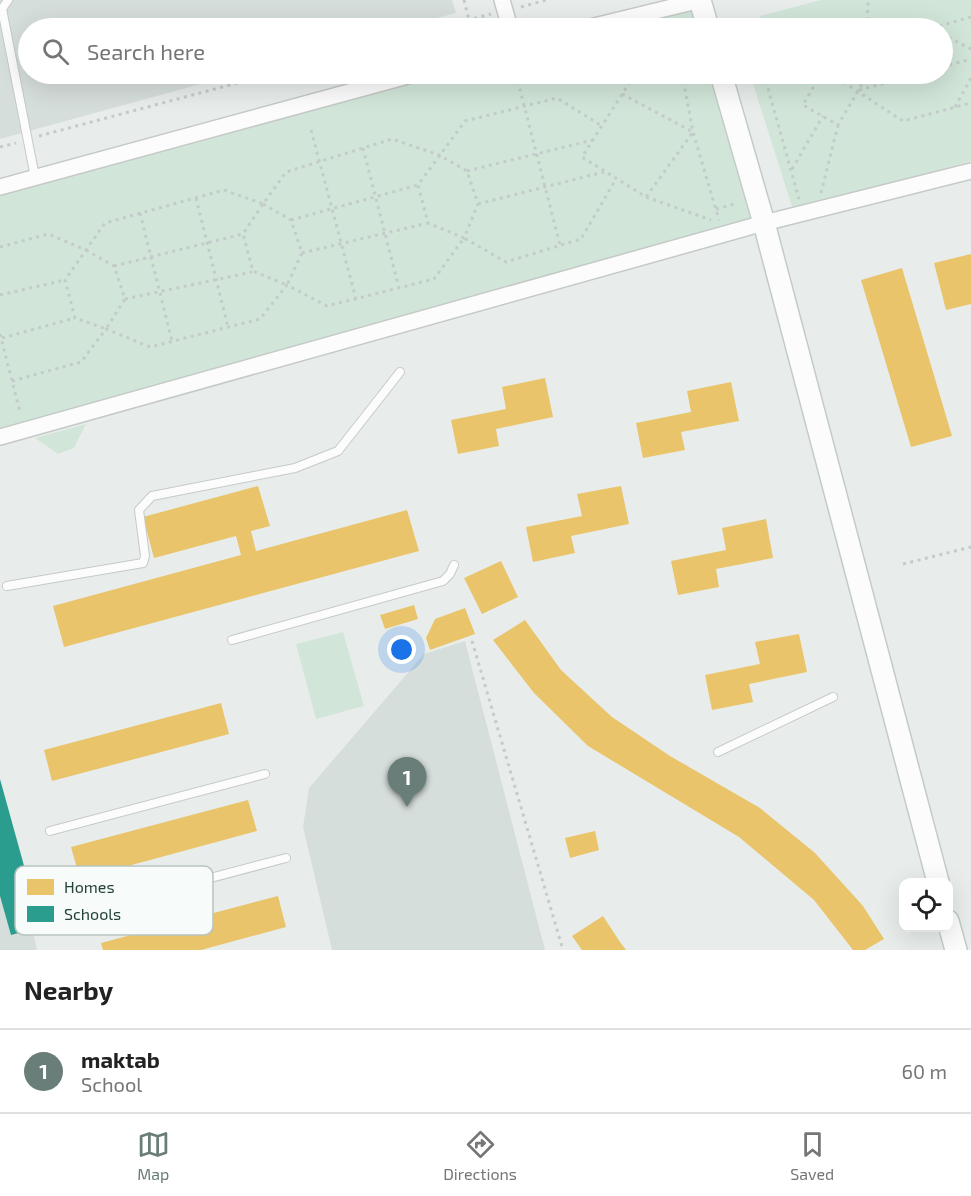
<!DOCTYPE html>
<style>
:root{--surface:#fff;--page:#f2f2f2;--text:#222;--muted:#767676;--line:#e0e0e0;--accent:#697e78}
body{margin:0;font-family:"Exo 2",sans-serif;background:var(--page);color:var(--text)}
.controls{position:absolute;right:18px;bottom:18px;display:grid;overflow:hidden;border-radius:12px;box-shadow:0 6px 24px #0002}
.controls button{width:54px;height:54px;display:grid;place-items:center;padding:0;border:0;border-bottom:2px solid var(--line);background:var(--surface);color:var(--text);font:30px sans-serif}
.you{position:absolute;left:402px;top:650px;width:21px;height:21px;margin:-15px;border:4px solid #fff;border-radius:50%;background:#1a73e8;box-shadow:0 0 0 9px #1a73e833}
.badge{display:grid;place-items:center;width:39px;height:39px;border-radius:50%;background:var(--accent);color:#fff;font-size:20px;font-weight:700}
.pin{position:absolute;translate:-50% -50px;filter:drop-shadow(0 2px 3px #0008)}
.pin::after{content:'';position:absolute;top:32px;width:21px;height:18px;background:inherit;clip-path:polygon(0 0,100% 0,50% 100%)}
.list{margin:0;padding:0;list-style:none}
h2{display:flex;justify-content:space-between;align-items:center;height:78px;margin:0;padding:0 24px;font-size:26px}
h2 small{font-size:20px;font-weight:400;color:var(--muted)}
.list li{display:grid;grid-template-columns:39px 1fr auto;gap:18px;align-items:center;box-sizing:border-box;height:84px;padding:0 24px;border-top:2px solid var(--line)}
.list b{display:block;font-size:22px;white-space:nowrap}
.list p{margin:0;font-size:20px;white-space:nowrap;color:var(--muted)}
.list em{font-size:20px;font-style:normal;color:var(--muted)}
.icon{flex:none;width:33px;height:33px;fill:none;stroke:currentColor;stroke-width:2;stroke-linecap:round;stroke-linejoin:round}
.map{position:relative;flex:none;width:971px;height:950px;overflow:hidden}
.search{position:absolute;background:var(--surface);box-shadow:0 6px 24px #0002;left:18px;right:18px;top:18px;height:66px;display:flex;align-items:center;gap:15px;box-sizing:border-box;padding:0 21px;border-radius:33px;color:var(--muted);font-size:22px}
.sheet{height:162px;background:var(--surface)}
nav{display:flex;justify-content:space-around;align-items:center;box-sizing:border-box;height:84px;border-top:2px solid var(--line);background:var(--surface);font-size:16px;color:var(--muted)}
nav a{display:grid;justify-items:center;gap:3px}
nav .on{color:var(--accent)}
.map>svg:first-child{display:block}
.built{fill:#d6dedb}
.green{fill:#d1e6d8}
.homes{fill:#e9c46a}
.schools{fill:#2a9d8f}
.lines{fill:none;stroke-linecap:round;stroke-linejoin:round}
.lane-casing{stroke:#c5cac8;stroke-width:10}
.street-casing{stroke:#c5cac8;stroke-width:18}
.secondary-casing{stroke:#c3cbc8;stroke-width:24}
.path{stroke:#c3ccca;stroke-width:3;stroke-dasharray:3 4.5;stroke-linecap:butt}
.lane{stroke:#fcfcfc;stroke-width:8}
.street{stroke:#fcfcfc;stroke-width:15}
.secondary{stroke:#fcfcfc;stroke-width:21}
.key{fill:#f7fbf9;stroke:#b8c4c0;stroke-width:1.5}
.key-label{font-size:16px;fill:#24423a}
</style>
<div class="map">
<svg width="971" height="950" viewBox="0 0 971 950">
<rect width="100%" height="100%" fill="#e8edeb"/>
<path class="built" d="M0,0H452L456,13L399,28H28V74H237L0,139Z
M465,641L545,950H332L303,827L309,788L424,654Z
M0,782L37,950H0Z"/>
<path class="green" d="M700,0L708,28H586Z
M821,0H971V161L793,210L750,74H942V28H760V16Z
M415,74H721L764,223L0,437V187Z
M86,424L74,448L58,454L35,438Z
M343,632L364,706L316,719L296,644Z"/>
<path class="homes" d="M971,254V304L946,310L934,263Z
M902,268L952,436L911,447L861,280Z
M545,378L553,417L496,429L499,446L458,454L451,420L506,409L502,387Z
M731,382L739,421L681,432L685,450L643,458L636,423L691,412L687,391Z
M258,486L270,526L251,531L256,551L407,510L419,551L64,647L53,606L241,555L236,536L154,558L143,517Z
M621,486L629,524L571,536L575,553L533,562L526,527L582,516L577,494Z
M766,519L773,558L716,569L719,587L678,595L671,561L726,550L722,528Z
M501,561L518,597L482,614L464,578Z
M414,605L418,619L385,629L380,615Z
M465,608L475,634L430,650L426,638L435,619Z
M525,620L561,670L612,717L670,756L760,808L815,853L863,906L884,939L865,950H853L814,900L739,837L588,746L534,693L493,640Z
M799,634L807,672L749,684L753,702L712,710L705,675L760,664L755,642Z
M221,703L229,734L52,781L44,750Z
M248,800L257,831L80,879L71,847Z
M595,831L599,850L570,858L565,838Z
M278,896L286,927L201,950H103L101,943Z
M603,916L620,942L626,950H582L572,936Z"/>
<path class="schools" d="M0,779L41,927L11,935L0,896Z"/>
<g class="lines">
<defs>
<path id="lane" d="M8,0L2,9L35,177
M7,586L143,563L145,556L139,510L152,496L295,468L338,451L400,372
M232,640L443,581L450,574L454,565
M718,752L833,697
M50,831L265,774
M71,915L286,858"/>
<path id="street" d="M502,0L510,28
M586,28L701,0
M0,187L415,74
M0,437L764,223L971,171"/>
<path id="secondary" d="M700,0L708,28
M721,74L764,223L938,882
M948,921L956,950"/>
</defs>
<use href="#lane" class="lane-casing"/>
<use href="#street" class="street-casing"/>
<use href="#secondary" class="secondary-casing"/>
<path class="path" d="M464,0L469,20
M521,7L546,0
M750,22L752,28
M438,28L491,14
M867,28L868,0
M932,28L971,17
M942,34L971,49
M942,67L971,59
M516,74L560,245
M682,74L693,132L719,220
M764,74L799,199
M821,74L803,105L838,125L868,74
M831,74L903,121L971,103
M859,90L919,74
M622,94L693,132L646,197L582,157L635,74
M955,107L971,78
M311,130L356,299
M39,136L271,74
M0,147L16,143
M363,148L399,288
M792,169L823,116
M467,171L593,140
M821,193L838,125
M646,197L711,220
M196,198L228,327
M263,204L291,220L302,253L287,285L253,271L243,234Z
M478,204L604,172
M716,209L738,203
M140,213L172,341
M291,220L418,185
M0,247L48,234L86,250L105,223L224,190L263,204L286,172L392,139L439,155L467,171L478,204L464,238L428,223L418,185L465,121L557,98L602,126
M86,250L114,266L125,299L106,329L75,318L65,280Z
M302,253L428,223
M114,266L243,234
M0,295L65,280
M125,299L252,272
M0,334L20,412
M2,338L75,318
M12,381L81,362L106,329L150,347L260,319L287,285L327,306L434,279L464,238L506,262L581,239L616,179
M903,564L971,547
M472,641L563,950"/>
<use href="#lane" class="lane"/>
<use href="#street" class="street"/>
<use href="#secondary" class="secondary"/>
</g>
<rect x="15" y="866" width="198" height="69" rx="9" class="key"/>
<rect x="27" y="879" width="27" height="16" fill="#e9c46a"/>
<rect x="27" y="906" width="27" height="16" fill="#2a9d8f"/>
<g class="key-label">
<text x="64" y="893">Homes</text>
<text x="64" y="920">Schools</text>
</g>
</svg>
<div class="controls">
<button><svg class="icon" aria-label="locate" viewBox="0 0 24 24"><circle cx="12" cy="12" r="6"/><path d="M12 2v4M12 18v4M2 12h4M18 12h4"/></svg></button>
</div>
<div class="you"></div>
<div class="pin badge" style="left:407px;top:807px">1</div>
<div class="search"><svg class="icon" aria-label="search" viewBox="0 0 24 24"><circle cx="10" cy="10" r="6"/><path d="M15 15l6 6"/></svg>Search here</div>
</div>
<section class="sheet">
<h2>Nearby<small></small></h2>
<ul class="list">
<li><span class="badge">1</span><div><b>maktab</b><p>School</p></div><em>60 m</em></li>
</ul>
</section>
<nav>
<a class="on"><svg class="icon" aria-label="map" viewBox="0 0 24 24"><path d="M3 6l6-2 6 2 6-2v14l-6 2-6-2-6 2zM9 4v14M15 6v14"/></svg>Map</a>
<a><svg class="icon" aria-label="directions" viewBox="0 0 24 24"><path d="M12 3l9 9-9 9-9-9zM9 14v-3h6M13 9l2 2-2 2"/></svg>Directions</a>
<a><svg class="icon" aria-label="saved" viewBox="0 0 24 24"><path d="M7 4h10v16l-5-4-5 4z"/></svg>Saved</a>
</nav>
